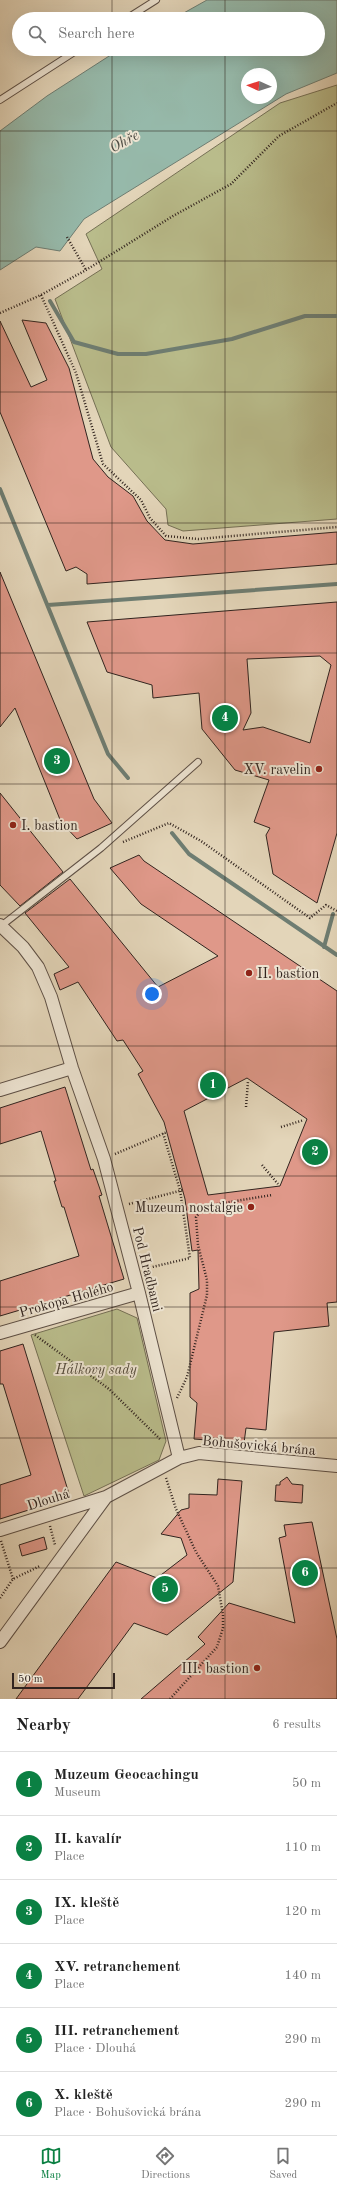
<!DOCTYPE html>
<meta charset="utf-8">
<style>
:root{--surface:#fff;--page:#f2f2f2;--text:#222;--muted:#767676;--line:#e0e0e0;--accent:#0b8043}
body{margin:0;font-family:"Old Standard TT",serif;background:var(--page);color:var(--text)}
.compass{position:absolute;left:241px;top:68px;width:36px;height:36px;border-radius:50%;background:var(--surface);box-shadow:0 4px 16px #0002;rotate:273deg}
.scale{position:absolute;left:12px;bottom:10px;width:103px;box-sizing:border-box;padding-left:4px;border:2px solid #31241f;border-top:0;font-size:11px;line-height:14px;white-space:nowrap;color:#31241f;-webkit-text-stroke:3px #ede4d2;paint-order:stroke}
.you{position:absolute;left:152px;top:994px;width:14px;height:14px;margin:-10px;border:3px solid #fff;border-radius:50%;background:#1a73e8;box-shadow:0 0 0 6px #1a73e833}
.badge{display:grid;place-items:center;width:26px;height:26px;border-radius:50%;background:var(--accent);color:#fff;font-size:13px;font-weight:700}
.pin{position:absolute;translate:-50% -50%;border:2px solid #fff;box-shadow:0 1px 4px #0006}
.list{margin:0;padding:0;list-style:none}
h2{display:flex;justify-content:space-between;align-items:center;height:52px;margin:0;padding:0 16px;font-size:17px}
h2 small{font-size:13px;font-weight:400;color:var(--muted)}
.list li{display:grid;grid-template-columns:26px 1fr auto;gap:12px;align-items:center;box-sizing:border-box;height:64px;padding:0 16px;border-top:1px solid var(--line)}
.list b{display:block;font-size:15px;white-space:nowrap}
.list p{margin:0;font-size:13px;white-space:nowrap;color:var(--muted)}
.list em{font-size:13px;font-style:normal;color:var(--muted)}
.icon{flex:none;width:22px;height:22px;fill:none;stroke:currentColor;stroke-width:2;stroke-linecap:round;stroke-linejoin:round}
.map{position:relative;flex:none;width:337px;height:1699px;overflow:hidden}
.search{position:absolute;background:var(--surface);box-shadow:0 4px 16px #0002;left:12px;right:12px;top:12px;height:44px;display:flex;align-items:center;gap:10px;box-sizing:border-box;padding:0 14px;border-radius:22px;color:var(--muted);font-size:15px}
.sheet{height:436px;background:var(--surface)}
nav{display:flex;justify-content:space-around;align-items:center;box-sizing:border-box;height:56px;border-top:1px solid var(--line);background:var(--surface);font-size:11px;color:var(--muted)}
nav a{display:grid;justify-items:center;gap:2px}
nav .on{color:var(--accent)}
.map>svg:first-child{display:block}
.green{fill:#b9bc8b;stroke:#757055}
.water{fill:#96b9aa;stroke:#6e7d72;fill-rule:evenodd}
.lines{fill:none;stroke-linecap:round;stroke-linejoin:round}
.stream{stroke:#6e7d72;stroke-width:4}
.building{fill:#df9889;stroke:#31241f;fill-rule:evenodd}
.service-casing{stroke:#5e5046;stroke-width:8}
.minor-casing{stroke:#5e5046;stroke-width:14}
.path{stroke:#31241f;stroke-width:2.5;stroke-dasharray:1 2;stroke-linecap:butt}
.service{stroke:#ede4d2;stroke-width:6}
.minor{stroke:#ede4d2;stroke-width:12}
.grid{fill:none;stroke:#31241f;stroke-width:1;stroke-opacity:0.55}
.poi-dot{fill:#8f2418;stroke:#ede4d2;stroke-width:1.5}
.labels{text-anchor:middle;stroke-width:4;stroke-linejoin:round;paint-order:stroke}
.poi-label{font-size:14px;fill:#31241f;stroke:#ede4d2;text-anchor:end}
.street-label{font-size:14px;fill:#31241f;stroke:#ede4d2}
.park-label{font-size:14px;font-style:italic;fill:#534a3a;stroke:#ede4d2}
.water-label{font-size:15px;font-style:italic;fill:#4a4942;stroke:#ede4d2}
</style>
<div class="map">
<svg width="337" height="1699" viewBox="0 0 337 1699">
<rect width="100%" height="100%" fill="#e3d5b9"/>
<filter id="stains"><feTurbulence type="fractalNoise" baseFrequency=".005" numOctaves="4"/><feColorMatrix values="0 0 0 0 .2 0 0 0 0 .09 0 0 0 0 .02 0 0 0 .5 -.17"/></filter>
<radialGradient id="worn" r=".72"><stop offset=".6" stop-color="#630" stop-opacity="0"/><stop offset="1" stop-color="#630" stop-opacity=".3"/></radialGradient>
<path class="green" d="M337,85V519L183,531L168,525L166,509L111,447L55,299L102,269L86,234L280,103Z
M117,1309L137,1318L166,1441L159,1460L84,1496L31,1335Z"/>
<path class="water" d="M207,0H337V73L286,94L84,219L60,251L36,247L0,270V131L47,96L120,49H318V19H173ZM247,74H271V98H247Z"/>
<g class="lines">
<path class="stream" d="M50,301L74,342L118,354H146L232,339L305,316H337
M0,489L108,754L128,778
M48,605L337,584
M172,833L189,854L337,955
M324,947L333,914"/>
</g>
<path class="building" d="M22,320L46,323L69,368L93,459L108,477L133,496L147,521L165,540L193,544L337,532V564L87,584V574L76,567L66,571L0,412V321L31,387L47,380Z
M0,572L94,799L112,823L77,839L61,822L15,708L0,727Z
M337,602V833L317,903L273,874L266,835L270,828L254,822L269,780L235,770L202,729L199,693L153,698L152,685L107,672L87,622ZM320,656L331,665L310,743L263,727L243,730L251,713L247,659Z
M0,793L63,872L20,906L0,885Z
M139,855L144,861L337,991V1302L327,1303L329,1326L274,1332L266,1430L246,1428L244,1443L194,1439L197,1403L190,1397V1293L199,1289L198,1250L192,1251L185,1199L164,1122L138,1074L143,1071L123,1040L117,1041L78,982L60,990L54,974L69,967L25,913L70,879L158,987L218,956L141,904L110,868ZM247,1078L307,1119L280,1186L208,1195L184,1111Z
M65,1087L91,1170L93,1169L102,1195L99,1196L124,1279L0,1316V1281L79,1256L64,1207H62L54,1181H56L41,1131L0,1144V1108Z
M23,1344L70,1497L0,1519V1485L31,1475L3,1384H0V1351Z
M287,1477L292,1484L303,1485L302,1503L275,1501L276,1485H280V1482Z
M218,1479L242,1481L233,1582L167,1635L134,1623L78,1699H16L116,1562L157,1578L187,1555L181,1538L161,1534L181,1510L189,1508V1494L217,1495Z
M312,1522L337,1639V1699H141L205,1644L198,1637L229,1603L295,1623L279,1538L286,1536L284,1525Z
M44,1537L47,1549L22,1556L19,1545Z"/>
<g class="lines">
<defs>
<path id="service" d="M126,19L156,0
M0,100L79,49
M1,926L101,848L198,762"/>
<path id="minor" d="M0,925L23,947L38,967L51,997L72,1068L104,1159L139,1293L179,1458
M0,1090L72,1068
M0,1333L139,1293
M0,1530L106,1497L179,1458L199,1453L337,1466
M0,1642L106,1497"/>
</defs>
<use href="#service" class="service-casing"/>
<use href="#minor" class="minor-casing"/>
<path class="path" d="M67,237L86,270
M41,295L76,373L103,464L141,500L150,518L166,536L198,539L337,527
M0,313L41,295L86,270L173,216L231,184L279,136L337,103
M123,842L169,823L201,841L310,918L326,905L337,911
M246,1107L248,1081
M281,1127L304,1120
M115,1154L167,1132
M262,1165L278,1184
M129,1204L183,1190
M144,1269L190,1258L180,1190L163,1133
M35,1335L109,1389L161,1440
M177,1398L187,1377L207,1295V1280L198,1245L196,1217L205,1206L272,1195
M166,1478L176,1509L196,1552L218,1586L223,1615V1628L217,1647L170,1699
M50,1526L55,1545
M1,1541L13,1579
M0,1598L13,1579L40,1566"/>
<use href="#service" class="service"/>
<use href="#minor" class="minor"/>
</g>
<path class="grid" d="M112,0V19M225,0V19M112,49V1699M225,49V1699M0,131H337M0,261H337M0,392H337M0,523H337M0,653H337M0,784H337M0,915H337M0,1046H337M0,1176H337M0,1307H337M0,1438H337M0,1568H337"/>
<g class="poi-dot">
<circle cx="319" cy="769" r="4"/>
<circle cx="13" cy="825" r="4"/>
<circle cx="249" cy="973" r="4"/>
<circle cx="251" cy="1207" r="4"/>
<circle cx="257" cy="1668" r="4"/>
</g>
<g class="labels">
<g class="poi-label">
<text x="311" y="774">XV. ravelin</text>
<text x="21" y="830" text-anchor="start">I. bastion</text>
<text x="257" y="978" text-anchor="start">II. bastion</text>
<text x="243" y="1212">Muzeum nostalgie</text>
<text x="249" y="1673">III. bastion</text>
</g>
<g class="street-label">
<text transform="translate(148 1269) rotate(76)" y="5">Pod Hradbami</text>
<text transform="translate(66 1299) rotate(-16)" y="5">Prokopa Holého</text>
<text transform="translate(259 1445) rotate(5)" y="5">Bohušovická brána</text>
<text transform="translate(48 1499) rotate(-18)" y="5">Dlouhá</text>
</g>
<g class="park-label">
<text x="96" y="1374">Hálkovy sady</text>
</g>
<g class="water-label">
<text transform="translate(124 141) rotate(-28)" y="5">Ohře</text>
</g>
</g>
<rect width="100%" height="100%" filter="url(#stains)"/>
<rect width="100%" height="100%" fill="url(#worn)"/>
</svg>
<svg class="compass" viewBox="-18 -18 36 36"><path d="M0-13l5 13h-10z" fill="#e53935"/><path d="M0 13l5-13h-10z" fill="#767676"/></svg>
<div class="scale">50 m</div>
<div class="you"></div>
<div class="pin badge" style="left:213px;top:1085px">1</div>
<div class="pin badge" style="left:315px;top:1152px">2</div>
<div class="pin badge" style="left:57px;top:761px">3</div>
<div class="pin badge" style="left:225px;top:718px">4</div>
<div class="pin badge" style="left:165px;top:1589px">5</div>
<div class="pin badge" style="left:305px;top:1573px">6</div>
<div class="search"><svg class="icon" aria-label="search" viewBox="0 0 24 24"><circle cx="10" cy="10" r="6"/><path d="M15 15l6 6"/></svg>Search here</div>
</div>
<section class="sheet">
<h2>Nearby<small>6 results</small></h2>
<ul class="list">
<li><span class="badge">1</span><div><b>Muzeum Geocachingu</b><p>Museum</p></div><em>50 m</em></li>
<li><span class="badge">2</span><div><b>II. kavalír</b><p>Place</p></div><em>110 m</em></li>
<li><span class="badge">3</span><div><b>IX. kleště</b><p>Place</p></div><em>120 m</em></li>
<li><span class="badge">4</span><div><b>XV. retranchement</b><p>Place</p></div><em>140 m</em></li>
<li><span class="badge">5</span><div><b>III. retranchement</b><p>Place · Dlouhá</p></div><em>290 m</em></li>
<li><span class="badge">6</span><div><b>X. kleště</b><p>Place · Bohušovická brána</p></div><em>290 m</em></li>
</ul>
</section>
<nav>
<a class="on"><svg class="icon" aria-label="map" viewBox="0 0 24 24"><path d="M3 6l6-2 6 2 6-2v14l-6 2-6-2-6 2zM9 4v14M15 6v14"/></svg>Map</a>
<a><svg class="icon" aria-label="directions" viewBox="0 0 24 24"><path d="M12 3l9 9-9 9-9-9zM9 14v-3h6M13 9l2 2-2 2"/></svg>Directions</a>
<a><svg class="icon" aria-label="saved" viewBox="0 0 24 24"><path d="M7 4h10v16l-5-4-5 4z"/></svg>Saved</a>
</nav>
